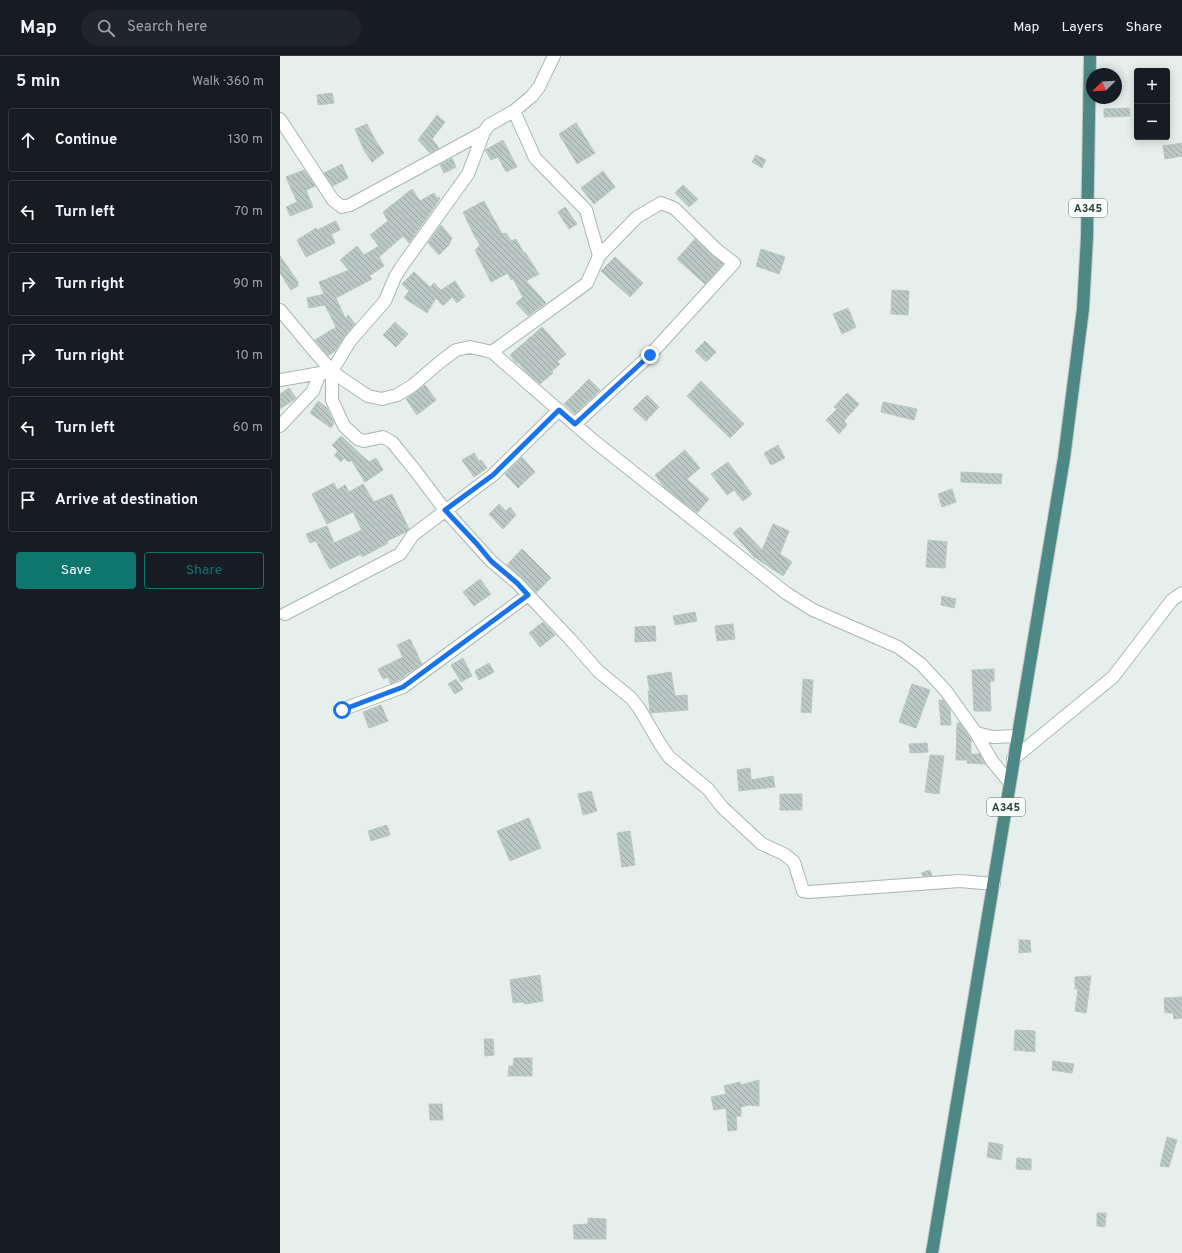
<!DOCTYPE html>
<meta charset="utf-8">
<style>
:root{--surface:#171b24;--page:#20242c;--text:#f1f3f6;--muted:#9ea1a6;--line:#363941;--accent:#0f766e}
body{margin:0;font-family:Overpass,sans-serif;background:var(--page);color:var(--text)}
.controls{position:absolute;right:12px;top:12px;display:grid;overflow:hidden;border-radius:4px;box-shadow:0 2px 10px #0003}
.controls button{width:36px;height:36px;display:grid;place-items:center;padding:0;border:0;border-bottom:1px solid var(--line);background:var(--surface);color:var(--text);font:20px sans-serif}
.compass{position:absolute;left:806px;top:12px;width:36px;height:36px;border-radius:50%;background:var(--surface);box-shadow:0 2px 10px #0003;rotate:246deg}
.stop{position:absolute;width:12px;height:12px;margin:-9px;border:3px solid #1a73e8;border-radius:50%;background:#fff}
.stop.end{background:#1a73e8;border-color:#fff;box-shadow:0 1px 4px #0008}
.list{margin:0;padding:0;list-style:none}
h2{display:flex;justify-content:space-between;align-items:center;height:52px;margin:0;padding:0 16px;font-size:17px}
h2 small{font-size:13px;font-weight:400;color:var(--muted)}
.list li{display:grid;grid-template-columns:26px 1fr auto;gap:12px;align-items:center;box-sizing:border-box;height:64px;margin:0 8px 8px;padding:0 8px;border:1px solid var(--line);border-radius:4px}
.list b{display:block;font-size:15px;white-space:nowrap}
.list em{font-size:13px;font-style:normal;color:var(--muted)}
.actions{display:flex;gap:8px;padding:12px 16px}
.actions a{flex:1;padding:9px 0;border:1px solid var(--accent);border-radius:4px;text-align:center;font-size:14px;color:var(--accent)}
.actions .main{background:var(--accent);color:#fff}
.icon{flex:none;width:22px;height:22px;fill:none;stroke:currentColor;stroke-width:2;stroke-linecap:round;stroke-linejoin:round}
.map{position:relative;flex:none;width:902px;height:1197px;overflow:hidden}
header{display:flex;align-items:center;gap:24px;box-sizing:border-box;height:56px;padding:0 20px;background:var(--surface);border-bottom:1px solid var(--line)}
header strong{font-size:19px}
nav{display:flex;gap:22px;margin-inline-start:auto;font-size:14px}
.search{width:280px;height:36px;background:var(--page);display:flex;align-items:center;gap:10px;box-sizing:border-box;padding:0 14px;border-radius:22px;color:var(--muted);font-size:15px}
main{display:flex}
aside{flex:1;background:var(--surface)}
.map>svg:first-child{display:block}
.building{fill:url(#building-back-hatch);stroke:#b8c8c4}
.lines{fill:none;stroke-linecap:round;stroke-linejoin:round}
.minor-casing{stroke:#a8b7b4;stroke-width:14}
.trunk-casing{stroke:#c2cac9;stroke-width:14}
.minor{stroke:#fff;stroke-width:12}
.trunk{stroke:#4e8884;stroke-width:12}
.route{stroke:#1a73e8;stroke-width:5}
.labels{text-anchor:middle;stroke-width:3;stroke-linejoin:round;paint-order:stroke}
.shield{fill:#f7fbf9;stroke:#647976;stroke-width:1}
.shield-label{font-size:11px;font-weight:bold;fill:#25413e}
</style>
<header>
<strong>Map</strong>
<div class="search"><svg class="icon" aria-label="search" viewBox="0 0 24 24"><circle cx="10" cy="10" r="6"/><path d="M15 15l6 6"/></svg>Search here</div>
<nav><a>Map</a><a>Layers</a><a>Share</a></nav>
</header>
<main>
<aside>
<h2>5 min<small>Walk · 360 m</small></h2>
<ul class="list">
<li><svg class="icon" aria-label="ahead" viewBox="0 0 24 24"><path d="M12 20V5M6 11l6-6 6 6"/></svg><div><b>Continue</b></div><em>130 m</em></li>
<li><svg class="icon" aria-label="left" viewBox="0 0 24 24"><path d="M17 20v-9H6M10 6l-5 5 5 5"/></svg><div><b>Turn left</b></div><em>70 m</em></li>
<li><svg class="icon" aria-label="right" viewBox="0 0 24 24"><path d="M7 20v-9h11M14 6l5 5-5 5"/></svg><div><b>Turn right</b></div><em>90 m</em></li>
<li><svg class="icon" aria-label="right" viewBox="0 0 24 24"><path d="M7 20v-9h11M14 6l5 5-5 5"/></svg><div><b>Turn right</b></div><em>10 m</em></li>
<li><svg class="icon" aria-label="left" viewBox="0 0 24 24"><path d="M17 20v-9H6M10 6l-5 5 5 5"/></svg><div><b>Turn left</b></div><em>60 m</em></li>
<li><svg class="icon" aria-label="arrive" viewBox="0 0 24 24"><path d="M6 21V4h12l-3 4 3 4H6"/></svg><div><b>Arrive at destination</b></div></li>
</ul>
<div class="actions"><a class="main">Save</a><a>Share</a></div>
</aside>
<div class="map">
<svg width="902" height="1197" viewBox="0 0 902 1197">
<defs>
<pattern id="building-back-hatch" width="6" height="6" patternUnits="userSpaceOnUse"><rect width="6" height="6" fill="#bbc9c6"/><path d="M-1 5l2 2M0 0l6 6M5-1l2 2" fill="none" stroke="#98a5a2"/></pattern>
</defs>
<rect width="100%" height="100%" fill="#e6efec"/>
<path class="building" d="M52,37L54,47L38,49L37,39Z
M849,52L850,60L824,61V53Z
M157,59L165,66L152,83L159,92L150,97L138,84Z
M296,67L315,97L297,108L279,78Z
M87,68L94,82L104,97L92,106L84,94L75,73Z
M223,84L237,111L226,116L218,101L211,104L205,94Z
M902,87V100L885,103L883,90Z
M476,99L486,104L482,112L472,106Z
M172,102L176,111L164,117L160,109Z
M62,108L68,122L53,130L44,117Z
M24,114L35,130L26,134L33,151L10,160L6,151L17,146L6,121Z
M323,115L335,131L314,148L301,132Z
M403,129L418,143L409,151L395,137Z
M132,133L140,145L154,137L157,142L159,141L160,143L129,187L123,180L99,201L104,210L89,220L92,223L56,242L65,262L68,259L75,268L64,281L55,295L48,300L35,284L56,271L45,249L29,252L27,242L44,238L39,226L69,214L60,204L77,190L84,199L99,190L90,179L108,165L103,156Z
M204,145L222,178L226,177L231,185L236,183L244,197L245,196L259,218L246,225L266,247L248,260L236,247L243,241L233,223L231,224L228,217L211,226L195,194L200,189L194,179L183,156Z
M285,151L297,168L289,173L278,156Z
M56,165L60,174L51,178L55,187L26,201L17,184L36,172L37,174Z
M161,169L172,182L169,189L159,199L148,187Z
M415,183L443,208L425,228L397,203Z
M481,193L505,201L499,218L476,210Z
M0,200L18,226V230L11,234L0,217Z
M335,201L363,227L350,241L321,215Z
M134,216L150,231L154,227L161,234L175,225L185,240L177,247L172,241L163,250L156,242L147,257L124,242L129,235L122,228Z
M612,234L629,235L628,259L611,258Z
M568,252L576,271L562,278L553,258Z
M115,266L128,278L116,291L103,279Z
M262,271L286,298L277,306L280,308L272,315L273,317L260,328L247,317L238,306L237,308L230,299Z
M425,285L436,296L426,306L415,295Z
M309,323L320,334L295,358L284,348Z
M421,325L464,368L450,382L407,340Z
M145,329L156,344L137,359L126,343Z
M9,332L16,342L0,353V338Z
M567,337L579,348L564,365L567,369L559,378L546,364L557,353L554,351Z
M367,339L379,351L366,365L353,353Z
M38,345L47,352L54,367L51,372L30,357Z
M603,346L637,353L634,364L601,356Z
M61,380L89,406L96,402L103,414L85,426L71,404L69,406L64,402L61,406L54,399L58,395L52,389Z
M498,389L505,402L491,409L484,397Z
M405,394L420,412L407,423L429,443L417,457L384,431L375,419Z
M194,397L199,405L201,404L207,412L194,421L182,404Z
M242,401L255,416L238,432L225,418Z
M448,406L472,438L463,445L454,434L447,439L431,418Z
M681,416L722,418L721,428L681,426Z
M54,427L57,434L65,429L69,436L83,428L94,446L112,438L129,473L126,476L107,485L108,487L82,501L81,498L50,513L36,485L30,487L26,478L47,470L54,487L82,474L73,456L47,468L32,438Z
M672,433L676,446L662,451L658,438Z
M219,448L226,455L230,451L236,459L223,473L209,458Z
M493,468L509,475L500,498L512,506L503,520L474,501L453,477L460,471L482,494Z
M648,484L667,486L665,512L646,511Z
M242,493L271,522L256,537L242,522L227,509Z
M200,523L211,538L194,550L183,536Z
M662,540L676,543L674,552L661,549Z
M415,556L417,565L395,569L393,560Z
M263,566L275,579L260,591L249,577Z
M453,568L455,583L437,585L435,570Z
M375,570L376,585L355,586V571Z
M130,583L142,608L124,620V621L119,624L111,628L108,621L103,623L98,613L123,601L117,589Z
M183,602L192,620L181,626L171,609Z
M209,607L214,616L199,624L195,615Z
M714,613V625L710,626L711,655H694L692,614Z
M391,616L395,640L407,639L408,654L370,657L368,635H370L367,620Z
M176,623L183,633L175,638L168,628Z
M523,623L533,624L531,657L521,656Z
M632,628L650,634L636,672L619,666Z
M659,644H663L670,653L671,669H661Z
M101,649L108,665L89,672L83,656Z
M677,667H680L691,683V698H700L705,708L687,707V704H676Z
M647,687L648,696L630,697L629,688Z
M650,699L664,700L659,738L645,736Z
M470,712L471,724L493,720L495,731L459,735L457,714Z
M311,735L317,755L303,759L298,738Z
M500,738H522V754H500Z
M249,762L261,792L230,805L217,775Z
M107,769L110,779L91,785L88,775Z
M350,775L355,809L342,811L337,777Z
M650,814L652,820H643L641,817Z
M739,884H750L751,896L739,897Z
M260,919L263,945L245,948L244,946L233,947L230,924Z
M811,920L806,957L795,955L798,933H795V921Z
M902,941V962L894,963L893,957H885L884,942Z
M735,974L755,975V996L734,994Z
M204,983H213L214,999L205,1000Z
M234,1002H252V1020H228L229,1010H233Z
M773,1005L794,1008L792,1017L772,1014Z
M479,1024V1050L469,1049L461,1051V1060H456L457,1074L448,1075L446,1052L434,1054L431,1041L446,1038L444,1030L460,1026L461,1029Z
M149,1048H162L163,1064H150Z
M887,1081L897,1084L889,1111L880,1110Z
M709,1086L723,1089L721,1104L707,1101Z
M737,1102L751,1103V1114L736,1113Z
M817,1157H826L825,1171L817,1170Z
M308,1162L326,1163V1183H294L293,1169L308,1168Z"/>
<g class="lines">
<defs>
<path id="minor" d="M274,0L259,31L252,40L234,55L209,69L204,76L188,118L122,210L115,221L105,245L70,285L52,315V344L64,370L78,383L84,385L103,381L112,386L134,413L165,454L211,505L237,527L290,583L318,615L351,642L359,652L380,688L389,701L428,733L442,751L482,788L504,798L514,806L523,835L529,836L680,825L714,828
M234,55L255,102L306,154L319,200
M0,63L53,144L62,151L70,149L204,76
M0,254L35,296L52,315
M212,296L307,227L319,200L357,161L381,147L394,152L437,194L454,207L370,299L295,368
M0,324L52,315L64,324L88,340L102,343L117,339L132,330L160,306L176,294L190,291L212,296L314,385L506,537L533,554L618,591L641,608L666,635L696,677L712,705L730,727
M0,370L33,335L40,317
M5,558L120,498L133,479L213,419L279,354
M61,654L123,631L248,539
M696,677L713,681L737,680
M733,703L833,621L892,544L902,537"/>
<path id="trunk" d="M652,1197L784,402L803,253L807,181L810,0"/>
</defs>
<use href="#minor" class="minor-casing"/>
<use href="#trunk" class="trunk-casing"/>
<use href="#minor" class="minor"/>
<use href="#trunk" class="trunk"/>
</g>
<g class="lines">
<path class="route" d="M62,654L123,631L248,539L237,527L211,505L197,488L165,454L213,419L279,354L295,368L370,299"/>
</g>
<g class="labels">
<g class="shield">
<rect x="789" y="143" width="38" height="18" rx="3"/>
<rect x="707" y="742" width="38" height="18" rx="3"/>
</g>
<g class="shield-label">
<text x="808" y="156">A345</text>
<text x="726" y="755">A345</text>
</g>
</g>
</svg>
<div class="controls">
<button>+</button>
<button>−</button>
</div>
<svg class="compass" viewBox="-18 -18 36 36"><path d="M0-13l5 13h-10z" fill="#e53935"/><path d="M0 13l5-13h-10z" fill="#9ea1a6"/></svg>
<div class="stop" style="left:62px;top:654px"></div>
<div class="stop end" style="left:370px;top:299px"></div>
</div>
</main>
